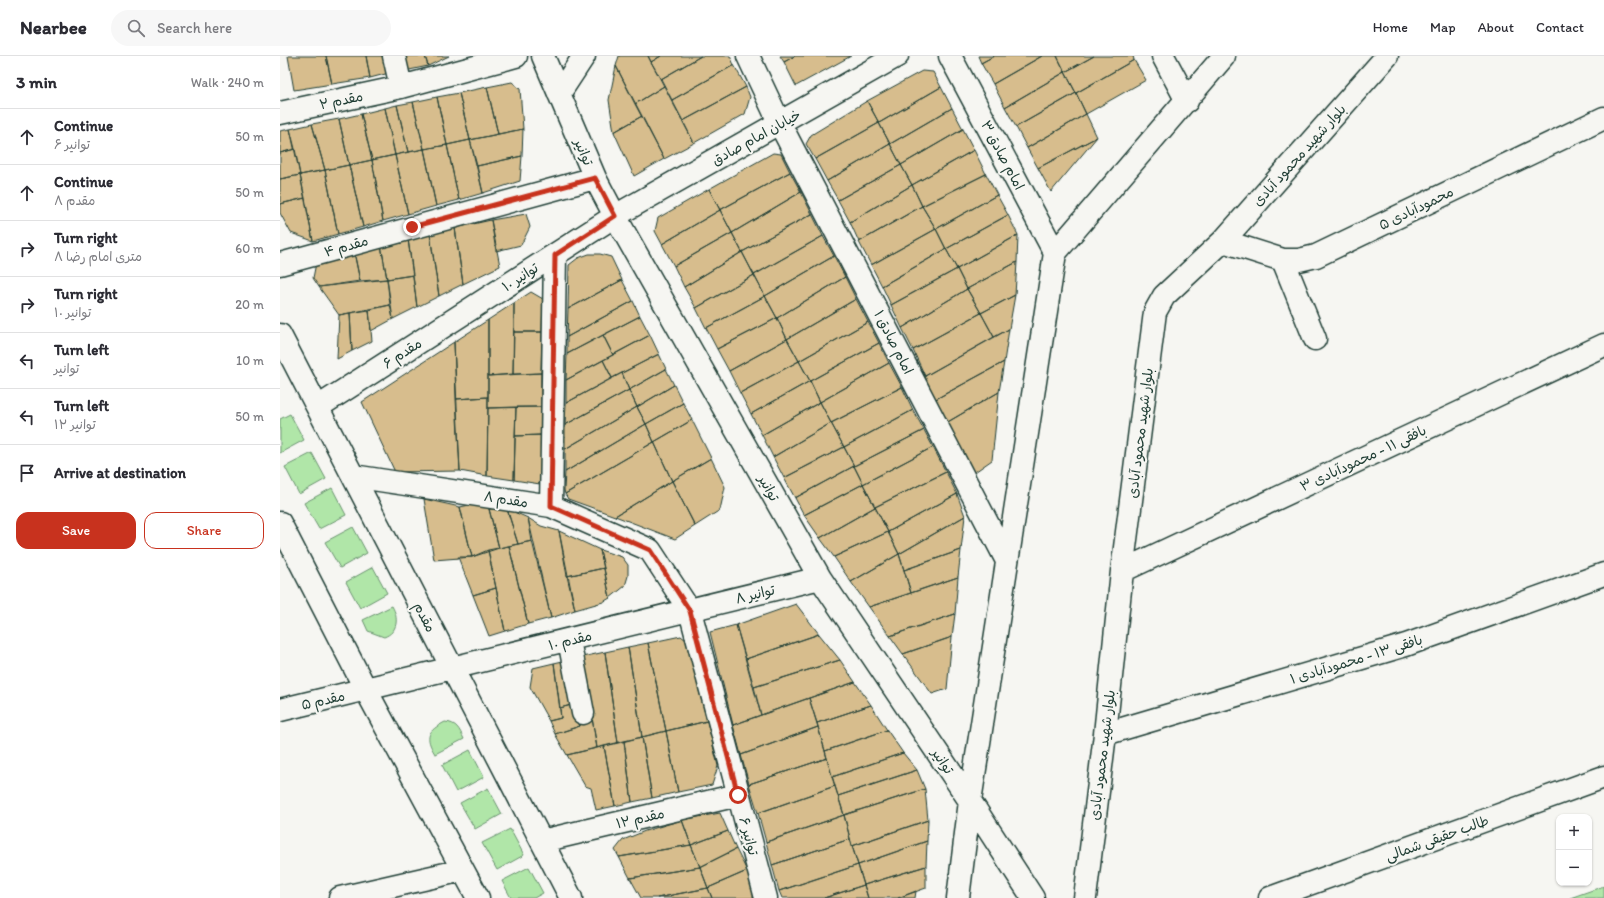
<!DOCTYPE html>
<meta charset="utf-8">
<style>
:root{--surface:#fff;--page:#f7f7f7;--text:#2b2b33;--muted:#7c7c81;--line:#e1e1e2;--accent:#c8321e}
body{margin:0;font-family:Itim,"Playpen Sans Arabic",sans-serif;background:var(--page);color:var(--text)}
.controls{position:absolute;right:12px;bottom:12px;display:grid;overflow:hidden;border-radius:8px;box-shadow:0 1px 3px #0004}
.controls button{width:36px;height:36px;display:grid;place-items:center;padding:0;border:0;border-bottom:1px solid var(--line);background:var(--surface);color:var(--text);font:20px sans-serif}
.stop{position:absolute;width:12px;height:12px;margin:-9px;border:3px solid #c8321e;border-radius:50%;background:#fff}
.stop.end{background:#c8321e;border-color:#fff;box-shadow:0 1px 4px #0008}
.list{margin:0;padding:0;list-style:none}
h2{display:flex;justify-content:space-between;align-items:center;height:52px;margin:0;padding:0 16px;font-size:17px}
h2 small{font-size:13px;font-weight:400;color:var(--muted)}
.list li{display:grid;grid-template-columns:26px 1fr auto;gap:12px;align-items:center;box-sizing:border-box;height:56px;padding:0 16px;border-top:1px solid var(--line)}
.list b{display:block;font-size:15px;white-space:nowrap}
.list p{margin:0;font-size:13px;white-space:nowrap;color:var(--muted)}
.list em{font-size:13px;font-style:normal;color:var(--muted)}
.actions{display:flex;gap:8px;padding:12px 16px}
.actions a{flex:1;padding:9px 0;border:1px solid var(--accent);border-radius:12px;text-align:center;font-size:14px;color:var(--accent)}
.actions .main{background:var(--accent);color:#fff}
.icon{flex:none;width:22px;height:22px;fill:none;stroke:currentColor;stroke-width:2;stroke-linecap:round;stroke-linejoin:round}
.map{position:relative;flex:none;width:1324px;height:842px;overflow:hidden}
header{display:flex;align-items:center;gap:24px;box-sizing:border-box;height:56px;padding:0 20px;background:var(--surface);border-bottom:1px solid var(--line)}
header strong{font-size:19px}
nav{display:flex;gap:22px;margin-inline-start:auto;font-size:14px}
.search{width:280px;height:36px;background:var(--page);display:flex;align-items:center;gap:10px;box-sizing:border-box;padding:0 14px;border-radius:22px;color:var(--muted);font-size:15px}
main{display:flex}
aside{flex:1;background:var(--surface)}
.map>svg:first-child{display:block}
.green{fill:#b0e6a8;stroke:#68926e}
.building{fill:#d7bd8d;stroke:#1f3d34}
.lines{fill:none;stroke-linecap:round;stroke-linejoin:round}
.minor-casing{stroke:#1f3d34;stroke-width:25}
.minor{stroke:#f6f6f2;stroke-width:22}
.route{stroke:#c8321e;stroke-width:5}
.labels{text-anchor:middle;stroke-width:4;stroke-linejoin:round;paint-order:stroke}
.street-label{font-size:14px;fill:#1f3d34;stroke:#f6f6f2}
</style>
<header>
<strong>Nearbee</strong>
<div class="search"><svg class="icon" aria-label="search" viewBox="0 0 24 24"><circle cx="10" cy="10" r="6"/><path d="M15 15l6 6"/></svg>Search here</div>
<nav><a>Home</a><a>Map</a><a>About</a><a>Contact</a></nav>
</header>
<main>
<aside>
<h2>3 min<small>Walk · 240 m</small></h2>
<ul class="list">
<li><svg class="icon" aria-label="ahead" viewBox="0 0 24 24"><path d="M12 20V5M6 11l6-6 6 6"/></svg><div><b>Continue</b><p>توانیر ۶</p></div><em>50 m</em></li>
<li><svg class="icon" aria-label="ahead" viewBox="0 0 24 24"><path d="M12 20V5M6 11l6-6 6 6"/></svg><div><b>Continue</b><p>مقدم ۸</p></div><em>50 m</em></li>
<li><svg class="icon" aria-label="right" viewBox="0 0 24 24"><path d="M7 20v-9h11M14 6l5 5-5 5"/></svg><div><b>Turn right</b><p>۸ متری امام رضا</p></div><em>60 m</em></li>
<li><svg class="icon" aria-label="right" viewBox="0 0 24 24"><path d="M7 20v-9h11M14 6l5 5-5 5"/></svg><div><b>Turn right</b><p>توانیر ۱۰</p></div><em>20 m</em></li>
<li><svg class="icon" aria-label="left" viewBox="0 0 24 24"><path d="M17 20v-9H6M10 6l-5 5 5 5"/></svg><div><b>Turn left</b><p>توانیر</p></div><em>10 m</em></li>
<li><svg class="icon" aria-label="left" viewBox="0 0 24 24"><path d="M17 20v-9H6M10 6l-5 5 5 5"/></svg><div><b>Turn left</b><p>توانیر ۱۲</p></div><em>50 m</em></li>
<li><svg class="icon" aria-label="arrive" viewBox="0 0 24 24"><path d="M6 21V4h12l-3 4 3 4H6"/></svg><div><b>Arrive at destination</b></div></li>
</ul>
<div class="actions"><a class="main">Save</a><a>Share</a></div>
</aside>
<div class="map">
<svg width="1324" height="842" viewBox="0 0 1324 842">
<rect width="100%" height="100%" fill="#f6f6f2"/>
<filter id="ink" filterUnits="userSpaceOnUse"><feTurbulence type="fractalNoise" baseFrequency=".025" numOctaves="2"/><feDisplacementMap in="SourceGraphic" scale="8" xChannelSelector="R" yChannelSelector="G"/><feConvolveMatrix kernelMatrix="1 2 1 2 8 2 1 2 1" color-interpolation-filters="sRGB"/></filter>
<g filter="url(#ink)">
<path class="green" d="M10,358L24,384L0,397V363Z
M32,397L46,423L19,438L5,411Z
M52,432L66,459L39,473L24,447Z
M73,471L87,497L60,512L45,486Z
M93,511L107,537L80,552L66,526Z
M112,550C119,562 118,576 104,581L88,575L83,564Z
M165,666C177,667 179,673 184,683L155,698C144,680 148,675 165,666Z
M190,694L204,721L176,736L162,709Z
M208,732L222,758L195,773L180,747Z
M230,773L244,799L217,814L202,787Z
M249,811L263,837L254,842H231L222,825Z
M1324,830V842H1290Z"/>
<path class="building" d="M8,0H46L52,28L14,34Z
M46,0H86L90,22L52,28Z
M86,0H110L113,16L90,22Z
M117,0H145L148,10L120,16Z
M145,0H169L148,10Z
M339,0H368L384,30L355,48L336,10Z
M368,0H381L371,6Z
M381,0H421L381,23L371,6Z
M421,0H450L454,9L392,44L381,23Z
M500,0H515L504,6Z
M515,0H571L516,30L504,6Z
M698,0H714L701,7Z
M714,0H762L713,28L701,7Z
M762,0H777L785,16L725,51L713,28Z
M777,0H814L785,16Z
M814,0H853L854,4L796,37L785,16Z
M854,4L866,24L806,58L796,37Z
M454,9L466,31L403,65L392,44Z
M336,10L362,60L334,76L329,44Z
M642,15L653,16L661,31L599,67L587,45Z
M785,16L796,37L736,71L725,51Z
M232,26L240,33L243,73L218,78L207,31Z
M384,30L414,87L384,103L355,48Z
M207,31L218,78L190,84L179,37Z
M466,31L470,41L465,58L414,87L403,65Z
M661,31L672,52L610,88L599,67Z
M179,37L190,84L167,89L157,41Z
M796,37L806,58L747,92L736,71Z
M157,41L167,89L144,93L133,46Z
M587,45L599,67L535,103L526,88L531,79Z
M133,46L144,93L128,96L117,49Z
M117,49L128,96L115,99L105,52Z
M105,52L115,99L92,104L81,58Z
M672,52L683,73L621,109L610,88Z
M81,58L92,104L69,109L59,63Z
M806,58L817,81L758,112L747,92Z
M362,60L384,103L354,120L334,76Z
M59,63L69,109L45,114L32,68Z
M599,67L610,88L547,125L535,103Z
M32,68L45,114L20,119L10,73Z
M10,73L15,93L0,97V75Z
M243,73L242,100L197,110L190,84Z
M683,73L694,94L632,129L621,109Z
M817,81L771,136L758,112Z
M190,84L203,137L179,144L167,89Z
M610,88L621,109L558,144L547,125Z
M167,89L179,144L156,150L144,93Z
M15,93L20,119L0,123V97Z
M144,93L156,150L128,158L115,99Z
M694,94L706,118L642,150L632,129Z
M493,97L501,98L510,116L440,154L429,133Z
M115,99L128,158L103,165L92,104Z
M242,100L240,125L203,137L197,110Z
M92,104L103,165L83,171L69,109Z
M69,109L83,171L58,178L45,114Z
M621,109L632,129L570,166L558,144Z
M45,114L58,178L33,185L20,119Z
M510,116L521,136L452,177L440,154Z
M706,118L717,139L656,173L642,150Z
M20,119L25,142L0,148V123Z
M632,129L642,150L579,186L570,166Z
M429,133L440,154L382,188L375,175L378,162Z
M521,136L532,158L462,196L452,177Z
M717,139L728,159L666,193L656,173Z
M25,142L33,185L11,177L0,157V148Z
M642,150L656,173L591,209L579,186Z
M440,154L452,177L394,210L382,188Z
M246,158L250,171L241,189L216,195L211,164Z
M532,158L543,180L474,219L462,196Z
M728,159L738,179L677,213L666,193Z
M211,164L220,210L183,228L175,172Z
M175,172L183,228L159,240L150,178Z
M656,173L666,193L602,230L591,209Z
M452,177L462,196L404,231L394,210Z
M150,178L159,240L137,251L128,183Z
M738,179L737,206L687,233L677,213Z
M543,180L554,200L485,240L474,219Z
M128,183L133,219L107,223L101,189Z
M101,189L107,223L80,225L74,196Z
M666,193L677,213L611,249L602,230Z
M74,196L80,225L39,231L33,222L36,207Z
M462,196L474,219L416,252L404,231Z
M309,198H320L331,201L342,224L288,253L289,209L298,202Z
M554,200L565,221L497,262L485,240Z
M737,206L735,239L701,257L687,233Z
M677,213L687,233L622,272L611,249Z
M133,219L137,251L113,263L107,223Z
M474,219L485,240L426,272L416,252Z
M565,221L576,243L507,283L497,262Z
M107,223L110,249L59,259L39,231Z
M342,224L353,245L287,281L288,253Z
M687,233L701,257L633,294L622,272Z
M251,236L263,243L262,276H234V247Z
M735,239L729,273L714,281L701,257Z
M485,240L497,262L437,293L426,272Z
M576,243L588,266L519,305L507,283Z
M353,245L360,260L287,298V281Z
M234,247L233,318L208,320V264Z
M110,249L113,263L91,275L89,254Z
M89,254L92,285L72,295L70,257Z
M70,257L72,295L57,303L59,259Z
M701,257L714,281L645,320L633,294Z
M360,260L370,279L333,299L323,279Z
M497,262L507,283L449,315L437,293Z
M208,264V341L176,343L174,286Z
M588,266L599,287L530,325L519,305Z
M729,273L724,306L654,344L645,320Z
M234,276H262L261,317L233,318Z
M323,279L333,299L286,324L287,298Z
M370,279L379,298L332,322L323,304Z
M507,283L519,305L460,337L449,315Z
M174,286L180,415L115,416L82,346Z
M599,287L609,307L540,346L530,325Z
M379,298L386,313L349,334L342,317Z
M323,304L332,322L286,347V324Z
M519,305L530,325L471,358L460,337Z
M724,306L719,336L666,367L654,344Z
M609,307L622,331L551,367L540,346Z
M386,313L394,329L357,351L349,334Z
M261,317V351L208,352V320Z
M342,317L349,334L285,369L286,347Z
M530,325L540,346L482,379L471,358Z
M394,329L403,347L366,368L357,351Z
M622,331L633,354L564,391L551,367Z
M349,334L357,351L285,393V369Z
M719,336L712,404L692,418L666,367Z
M208,341L207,420L180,415L176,343Z
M540,346L551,367L493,401L482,379Z
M403,347L412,364L374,386L366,368Z
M236,351L234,424L207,420L208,352Z
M236,351H261V379L235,380Z
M357,351L366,368L285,416V393Z
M633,354L644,374L574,410L564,391Z
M412,364L431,402L392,425L374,386Z
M551,367L564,391L504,422L493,401Z
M366,368L374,386L285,438L284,434L285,416Z
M644,374L653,391L583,428L574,410Z
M261,379L260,428L234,424L235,380Z
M374,386L392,425L335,460L288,443L285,438Z
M564,391L574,410L515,442L504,422Z
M653,391L666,416L595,451L583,428Z
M431,402L445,431L440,454L415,470L392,425Z
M574,410L583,428L524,459L515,442Z
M666,416L677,438L608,476L595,451Z
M392,425L415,470L395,483L335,460Z
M583,428L595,451L540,482L524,459Z
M677,438L685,460L619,498L608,476Z
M144,443L180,451L192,501L154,504Z
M203,446L209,453L219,492L192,501L180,451Z
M595,451L608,476L554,501L540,482Z
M209,453H227L238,488L219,492Z
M227,453L248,462L252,485L238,488Z
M685,460L681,494L624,514L619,498Z
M248,462L261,470L279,475L295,554L271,562Z
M279,475L320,494L324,512L287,520Z
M608,476L619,498L571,526L554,501Z
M252,485L271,562L248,568L229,490Z
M229,490L248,568L225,575L208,494Z
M208,494L216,532L193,539L178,501H192Z
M320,494L342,501L348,509V520L345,530L330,542Z
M681,494L678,521L631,537L624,514Z
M619,498L631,537L589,551L571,526Z
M324,512L330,542L323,546L295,554L287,520Z
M678,521L675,558L610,580L589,551Z
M216,532L225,575L209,580L193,539Z
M516,548L539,578L466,603L456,569Z
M675,558L672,581L623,598L610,580Z
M456,569L481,659L453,669L430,576Z
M539,578L560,604L474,631L466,603Z
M401,580L406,584L427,665L386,675L368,587Z
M672,581L667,633L652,638L623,598Z
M368,587L386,675L362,681L348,591Z
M348,591L362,681L338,687L325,596Z
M325,596L338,687L317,692L302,601Z
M287,604L295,648L280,652L274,607Z
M560,604L575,626L481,659L474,631Z
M274,607L281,662L269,665L250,631L253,612Z
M575,626L591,649L537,667L529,642Z
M529,642L538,671L461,699L453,669Z
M295,648L300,670L275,678L269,665L281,662L280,652Z
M591,649L607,674L545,695L537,667Z
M312,662L317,692L287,699L275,678L300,670L299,666Z
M427,665L438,710L432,729L398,736L386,675Z
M538,671L547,702L469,728L461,699Z
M607,674L623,697L552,721L545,695Z
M386,675L398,736L372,742L362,681Z
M362,681L372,742L352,746L344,685Z
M344,685L352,746L335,750L324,690Z
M324,690L335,750L316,754L311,732L305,730L287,699Z
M623,697L637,714L558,740L552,721Z
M547,702L555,730L478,757L469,728Z
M637,714L645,733L564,759L558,740Z
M555,730L564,759L486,786L478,757Z
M645,733L648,764L572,790L564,759Z
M440,757L448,775L411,789L402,764Z
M564,759L570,783L492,809L486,786Z
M402,764L411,789L339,801L335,794L343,784L365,775Z
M648,764L647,785L578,809L572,790Z
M448,775L456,793L420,811L411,789Z
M570,783L578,809L499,835L492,809Z
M647,785L646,810L584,829L578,809Z
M411,789L420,811L350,822L339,801Z
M456,793L467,815L428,832L420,811Z
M578,809L584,829L544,842H502L499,835Z
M646,810V832L618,842H588L584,829Z
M420,811L428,832L377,842H361L350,822Z
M467,815L478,840L473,842H432L428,832Z
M584,829L588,842H544Z
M428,832L432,842H377Z
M636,835L635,842H618Z"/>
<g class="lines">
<defs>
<path id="minor" d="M114,0L121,31
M263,0L315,122L335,160L540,522L690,745L753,842
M468,0L500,68L727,505
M670,0L775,197
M883,0L907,45
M279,38L304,0
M0,57L121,31L236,0
M943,185L1003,204H1019L1036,200L1324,62
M1003,204L1035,283
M0,208L315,122
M0,279L291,842
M38,351L335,160L617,0
M73,420L271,450L370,494L410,555L486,842
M271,450L275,199
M0,467L86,634L198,842
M842,515L1324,289
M289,584L303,657
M0,654L540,522
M825,678L1126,589L1324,518
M262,785L458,739
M60,842L183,814
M678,842L690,745L775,197L944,0
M805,842L825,678L842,515L875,256L884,240L943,185L1107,0
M990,842L1324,721"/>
</defs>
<use href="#minor" class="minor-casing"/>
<use href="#minor" class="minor"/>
</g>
</g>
<g class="lines" filter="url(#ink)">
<path class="route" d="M132,171L315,122L335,160L275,199L271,450L370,494L410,555L458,739"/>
</g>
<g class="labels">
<g class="street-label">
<text transform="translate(61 44) rotate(-12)" y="5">مقدم ۲</text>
<text transform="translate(476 81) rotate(-29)" y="5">خیابان امام صادق</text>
<text transform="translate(304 96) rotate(67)" y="5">توانیر</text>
<text transform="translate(723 99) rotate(62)" y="5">امام صادق ۳</text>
<text transform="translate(1019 99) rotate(-48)" y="5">بلوار شهید محمود آبادی</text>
<text transform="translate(1136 152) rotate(-26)" y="5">محمودآبادی ۵</text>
<text transform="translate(66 190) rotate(-16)" y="5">مقدم ۴</text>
<text transform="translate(240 221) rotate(-33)" y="5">توانیر ۱۰</text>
<text transform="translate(614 286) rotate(63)" y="5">امام صادق ۱</text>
<text transform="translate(122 297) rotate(-33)" y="5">مقدم ۶</text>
<text transform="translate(860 377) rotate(-83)" y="5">بلوار شهید محمود آبادی</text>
<text transform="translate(1083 402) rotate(-25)" y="5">بافقی ۱۱ - محمودآبادی ۳</text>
<text transform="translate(489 432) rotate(61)" y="5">توانیر</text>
<text transform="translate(226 443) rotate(9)" y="5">مقدم ۸</text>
<text transform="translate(475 538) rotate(-14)" y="5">توانیر ۸</text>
<text transform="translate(145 561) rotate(63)" y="5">مقدم</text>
<text transform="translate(290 584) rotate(-14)" y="5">مقدم ۱۰</text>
<text transform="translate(1076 603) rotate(-17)" y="5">بافقی ۱۳ - محمودآبادی ۱</text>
<text transform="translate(43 644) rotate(-13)" y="5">مقدم ۵</text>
<text transform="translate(822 699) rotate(-83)" y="5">بلوار شهید محمود آبادی</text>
<text transform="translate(663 705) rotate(56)" y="5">توانیر</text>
<text transform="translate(360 762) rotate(-13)" y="5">مقدم ۱۲</text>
<text transform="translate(469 780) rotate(75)" y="5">توانیر ۶</text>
<text transform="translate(1157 782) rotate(-20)" y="5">طالب حقیقی شمالی</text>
</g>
</g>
</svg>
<div class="controls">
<button>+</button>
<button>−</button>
</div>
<div class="stop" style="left:458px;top:739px"></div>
<div class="stop end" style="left:132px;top:171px"></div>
</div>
</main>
